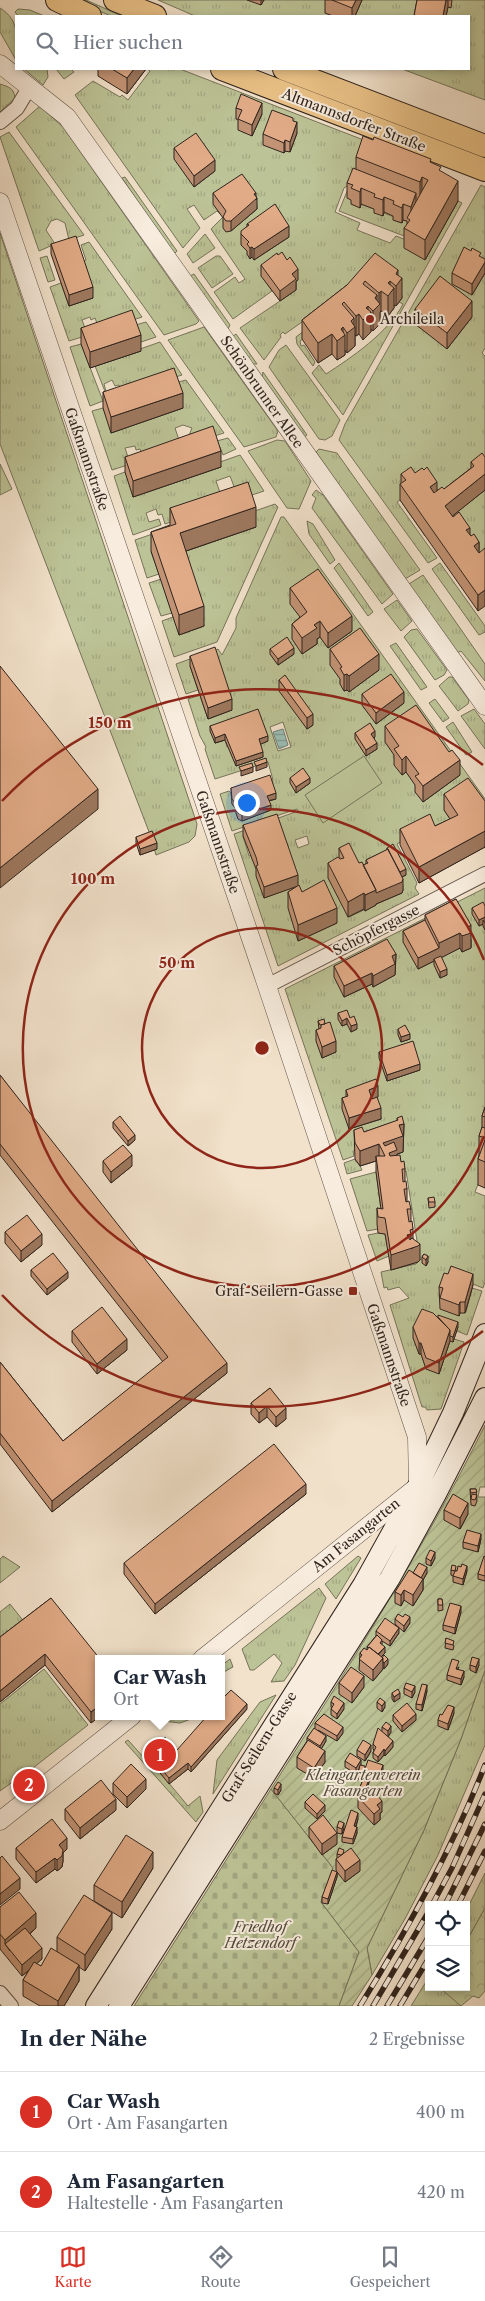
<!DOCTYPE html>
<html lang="de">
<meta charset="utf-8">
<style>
:root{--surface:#fff;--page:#f2f2f3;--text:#1f2937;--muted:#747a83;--line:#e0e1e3;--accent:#d93025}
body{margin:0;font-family:"Libre Caslon Text",serif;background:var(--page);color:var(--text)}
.controls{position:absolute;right:15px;bottom:15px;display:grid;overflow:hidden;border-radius:0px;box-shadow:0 2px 8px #0003}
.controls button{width:45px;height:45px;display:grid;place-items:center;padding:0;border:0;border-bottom:1px solid var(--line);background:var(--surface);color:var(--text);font:25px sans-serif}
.you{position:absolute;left:246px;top:802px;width:18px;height:18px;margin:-12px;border:4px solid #fff;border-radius:50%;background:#1a73e8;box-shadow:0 0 0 8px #1a73e833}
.badge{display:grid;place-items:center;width:32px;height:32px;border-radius:50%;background:var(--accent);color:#fff;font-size:16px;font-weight:700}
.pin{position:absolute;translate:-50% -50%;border:2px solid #fff;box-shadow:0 1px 5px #0006}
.popup{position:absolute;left:95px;top:1655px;width:130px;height:65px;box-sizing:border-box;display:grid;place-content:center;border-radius:0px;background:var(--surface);filter:drop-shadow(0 1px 4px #0005);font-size:16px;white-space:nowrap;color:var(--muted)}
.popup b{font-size:19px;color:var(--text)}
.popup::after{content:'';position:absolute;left:50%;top:100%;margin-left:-10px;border:10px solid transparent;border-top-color:var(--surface)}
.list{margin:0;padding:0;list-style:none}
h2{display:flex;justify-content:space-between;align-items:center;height:65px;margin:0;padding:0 20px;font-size:21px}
h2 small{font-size:16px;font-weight:400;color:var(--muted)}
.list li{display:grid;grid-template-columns:32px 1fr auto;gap:15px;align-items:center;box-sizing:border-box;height:80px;padding:0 20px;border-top:1px solid var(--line)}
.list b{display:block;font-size:19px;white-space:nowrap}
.list p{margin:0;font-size:16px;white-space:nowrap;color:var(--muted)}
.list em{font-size:16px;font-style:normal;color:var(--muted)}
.icon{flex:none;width:28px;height:28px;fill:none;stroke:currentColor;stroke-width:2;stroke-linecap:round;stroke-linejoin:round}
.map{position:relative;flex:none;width:485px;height:2006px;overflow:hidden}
.search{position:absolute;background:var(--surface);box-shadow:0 2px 8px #0003;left:15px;right:15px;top:15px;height:55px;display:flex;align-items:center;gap:12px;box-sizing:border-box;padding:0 18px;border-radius:0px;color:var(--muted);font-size:19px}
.sheet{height:225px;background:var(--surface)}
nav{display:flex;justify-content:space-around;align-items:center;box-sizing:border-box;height:70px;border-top:1px solid var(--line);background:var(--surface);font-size:14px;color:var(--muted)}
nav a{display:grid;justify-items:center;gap:2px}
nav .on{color:var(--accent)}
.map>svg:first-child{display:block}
.grass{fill:url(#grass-tufts);stroke:#76745a;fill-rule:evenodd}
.cemetery{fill:url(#cemetery-stones);stroke:#76745a}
.park{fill:url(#park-crowns);stroke:#76745a}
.garden{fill:url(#garden-furrows);stroke:#76745a}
.pitch{fill:#bcc396;stroke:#76745a}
.water{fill:url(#water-rules);stroke:#708079}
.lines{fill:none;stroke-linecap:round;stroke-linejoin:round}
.minor-casing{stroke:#605449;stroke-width:16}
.tertiary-casing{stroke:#605449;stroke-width:19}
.secondary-casing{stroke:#30241e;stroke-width:22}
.primary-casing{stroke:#30241e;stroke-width:24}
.minor{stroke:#f7ecdd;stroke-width:14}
.tertiary{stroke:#f7ecdd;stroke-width:18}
.secondary{stroke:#f7ecdd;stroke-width:20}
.primary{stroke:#e9c186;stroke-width:22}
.rail-casing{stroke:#30241e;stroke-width:5.5}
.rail{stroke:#f7ecdd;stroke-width:4;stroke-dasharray:11;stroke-linecap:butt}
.wall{fill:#c29374;stroke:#30241e}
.shaded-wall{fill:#9e785e;stroke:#30241e}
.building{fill:#e1ab87;stroke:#30241e}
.ring{fill:none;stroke:#8f2418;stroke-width:2.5}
.poi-dot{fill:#8f2418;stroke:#f7ecdd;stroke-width:2}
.labels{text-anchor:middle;stroke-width:4;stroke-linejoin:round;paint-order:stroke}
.street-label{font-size:14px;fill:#30241e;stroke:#f7ecdd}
.poi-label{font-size:14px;fill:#30241e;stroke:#f7ecdd;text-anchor:start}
.park-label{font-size:14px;font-style:italic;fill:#534c3c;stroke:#f7ecdd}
.centre{fill:#8f2418;stroke:#f7ecdd;stroke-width:2.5}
.ring-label{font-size:15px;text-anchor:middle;font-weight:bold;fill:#8f2418;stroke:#f7ecdd;stroke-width:4;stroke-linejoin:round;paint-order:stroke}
</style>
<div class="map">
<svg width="485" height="2006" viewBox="0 0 485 2006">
<defs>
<pattern id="grass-tufts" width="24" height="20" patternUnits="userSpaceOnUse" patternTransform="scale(1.25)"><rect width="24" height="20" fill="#bcc396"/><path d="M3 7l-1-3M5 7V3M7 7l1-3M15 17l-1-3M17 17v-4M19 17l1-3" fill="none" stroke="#a2a781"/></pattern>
<pattern id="cemetery-stones" width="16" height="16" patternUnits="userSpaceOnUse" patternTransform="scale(1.25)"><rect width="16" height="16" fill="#bcc396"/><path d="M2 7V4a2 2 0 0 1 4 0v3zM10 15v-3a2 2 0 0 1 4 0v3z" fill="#a2a781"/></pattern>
<pattern id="park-crowns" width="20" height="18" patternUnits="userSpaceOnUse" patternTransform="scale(1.25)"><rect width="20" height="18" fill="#bcc396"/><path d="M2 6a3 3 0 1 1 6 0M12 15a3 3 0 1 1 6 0" fill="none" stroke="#a2a781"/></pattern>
<pattern id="garden-furrows" width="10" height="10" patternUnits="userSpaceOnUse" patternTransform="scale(1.25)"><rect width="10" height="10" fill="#bcc396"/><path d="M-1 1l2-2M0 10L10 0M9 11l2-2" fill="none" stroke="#a2a781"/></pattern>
<pattern id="water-rules" width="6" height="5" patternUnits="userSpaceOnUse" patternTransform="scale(1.25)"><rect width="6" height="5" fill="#9bbeb5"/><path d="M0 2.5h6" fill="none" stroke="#7f9a93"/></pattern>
</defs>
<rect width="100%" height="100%" fill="#f2e2cb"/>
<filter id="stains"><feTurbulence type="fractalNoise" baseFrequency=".004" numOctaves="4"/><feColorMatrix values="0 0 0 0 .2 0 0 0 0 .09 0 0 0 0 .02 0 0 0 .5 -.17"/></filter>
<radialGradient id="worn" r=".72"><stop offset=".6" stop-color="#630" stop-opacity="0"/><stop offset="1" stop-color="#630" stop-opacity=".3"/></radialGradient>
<path class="grass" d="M73,0H86L122,16H111Z
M158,0H485V100L402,69H469V16H195Z
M0,8C21,21 16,38 16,60L0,32Z
M18,9L30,10L44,16H18L15,12Z
M24,69H47L48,77L43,85Z
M56,69H71L74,72L64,79Z
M147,69H180L436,168L420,202L353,201L351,204L359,207L361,204L394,217L393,220L401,223L403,220L411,223L404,236L339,211L350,184L344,188L335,212L360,223L357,230L390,243L396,236L409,241L425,260L458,201L462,203L343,415L312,373L319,365L326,374C351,358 389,332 403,304L399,302L317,329L300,341L301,346L304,345L315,362L313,366L297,344L296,337L316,322L312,315L285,334L283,332L280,335L281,337L264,360L240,328L280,301L261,275L272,291L233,319L214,292L235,277L239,283L245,279L211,229L223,217L217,211L204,220L194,205L187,209L200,228L183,248L75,95L93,81L120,97L122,95L128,100L150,71Z
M0,84C9,87 14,88 15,98L0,112Z
M40,106L63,127L199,321L196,324L164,335L16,127Z
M9,132L84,235L69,240L65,223L57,219L51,221L46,230L55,244L39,251L0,137Z
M125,177L177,251L174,254L122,178Z
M481,185L485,187V348L482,353L485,356V564L445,522L425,536L400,500L397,502L437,558L428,563L339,440L345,424Z
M0,233L197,824L195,836L189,842L156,855L151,837L0,444Z
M205,234L215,248L193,263L187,254Z
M89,242L142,317L100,331L95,318L91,320L90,317L82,320L85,328L95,333L69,341L50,287L61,283L69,306L81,262L86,260L81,245Z
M47,256L55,280L48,282L40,258Z
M216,256H220L233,274L212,288L198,268Z
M194,274L230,325L228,329L190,276Z
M146,322L156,337L138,343L132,326Z
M204,327L278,431L276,437L244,447L168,340Z
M236,334L257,364H252L233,336Z
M160,342L182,375L122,394L119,385L115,386L112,380L104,384L108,399L95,366L141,351L140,349Z
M81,344L103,401L90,406L70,347Z
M286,345L340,420L332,436L325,440L319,439L269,367L279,350Z
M263,372L307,435L304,437L262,377Z
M186,380L224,433L189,444L187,440L192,428L183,425L175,428L179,440L144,459L140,449L136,450L135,446L125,448L128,457L140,461L112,470L92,411L103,408L112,432L183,408L174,383Z
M228,438L236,449L223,455L220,447L215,448L213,442Z
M277,440L285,441L311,481L299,509L287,508L248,451Z
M319,449L337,453L420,570L405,579L316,452Z
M240,455L264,491L228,503L235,489L230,476L216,481L224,504L165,524L162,514L158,515L156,509L146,513L149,522L159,519L161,525L133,535L114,476L125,472L134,496L221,467L220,462Z
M316,490L323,495L393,594L382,604L312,508L316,498L312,495Z
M275,504L278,507L217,642L174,657L162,621L173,617L180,553L256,527L252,512Z
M281,517H284L485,799V817L444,810L458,831L428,826L397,844L417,883L415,888L419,894L278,966L234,834L298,811L297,809L232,831L220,794L229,791L231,793L232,804L237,810L236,813L238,819L267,801L270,781L273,780L268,762L215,779L205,749L206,747L200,736L188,699L200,695L208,719L190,666L198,690L186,694L176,664L218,649L222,655L236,628V618ZM307,628L352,631L328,648L320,637L314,641ZM270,654H294L278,665ZM258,715L259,745L227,747L225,740L215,743ZM283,722L291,747L278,751L270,727ZM399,762L460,775L419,789L406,772L402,775ZM243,836L298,886L252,855L249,856ZM307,836L309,844L298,848L295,840ZM338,873L402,892L349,917Z
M307,521L313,524L335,560L330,564L309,534Z
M170,528L151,552L159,574L147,578L135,540Z
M339,563L373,612L368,616L334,568Z
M440,563L485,626V632L479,635L432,569Z
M423,575L485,664V681L461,651L457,653L409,584Z
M161,579L172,613L161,616L149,583Z
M397,600L412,621L401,631L384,609Z
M417,629L447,670L444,675L435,680L404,637L411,630Z
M396,643L427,687L421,690L390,646Z
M449,677H452L469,700L468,704L458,711L439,686Z
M435,699L449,718L443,722L429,703Z
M474,709L485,724V749L461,716Z
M453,722L472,752L466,755L446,727Z
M485,888V923L483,926L485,930V1166L475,1192L485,1196V1282L483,1288L448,1274L439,1297L459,1316L460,1313L466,1312L472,1288L482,1291L467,1335L457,1331L414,1338L419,1354H421L426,1369L439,1373L450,1341L453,1342L454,1339L464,1342L441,1409L427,1410L425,1407H422L390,1305L409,1298L399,1287L388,1290L387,1287L384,1288L381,1272L416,1264L420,1260L406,1171H390L397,1166L356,1150L353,1151L354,1156L343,1160L285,989ZM464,927L471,940L462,952L460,948L418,969ZM396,964L374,986L372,984L344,997Z
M355,1159L356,1162H358L362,1170L347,1174L344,1163Z
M376,1172L383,1225L378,1229L367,1231L350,1179Z
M378,1233L385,1234L389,1256L377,1261L368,1235Z
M3,1556L20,1567L0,1583V1559Z
M358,1556L361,1558L336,1599L325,1584Z
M319,1588L326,1598L295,1665L284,1681L271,1682L282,1663L274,1654L254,1670H250L242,1649Z
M10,1604L25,1623L0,1643V1612Z
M230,1659L233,1667L222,1673L223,1678L221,1679V1666Z
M44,1669L88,1725L15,1782L14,1781L0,1791V1704Z
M485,1670V1745L438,1855L406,1917L372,1975L367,1948L424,1830L461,1739Z
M276,1695L213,1794L217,1760L260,1702Z
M157,1716H199L180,1723L155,1720Z
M128,1740L145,1759L148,1758L188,1806L200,1796L203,1812L196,1822L125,1742Z
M485,1873V1908L466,1942V1911Z
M429,1977V1987H441L461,2006H411Z"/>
<path class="cemetery" d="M271,1789L333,1868L321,1902L359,1952L339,2006H134Z"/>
<path class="park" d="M485,1908V1991L479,1998L473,1996L461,2006L440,1988L466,1987V1942Z"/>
<path class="garden" d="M485,1425V1487H480L478,1497H485V1670L461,1739L424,1830L367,1948L372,1975L352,2006H339L359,1952L321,1902L333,1868L271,1789C347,1669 422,1553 485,1425Z"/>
<path class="pitch" d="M0,464L12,489L0,495Z
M364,756L382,783L323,823L305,795Z"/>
<path class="water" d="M283,729L288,745L279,749L273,732Z"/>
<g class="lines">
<defs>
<path id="minor" d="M0,122L17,108L29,88
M267,986L485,874
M0,1993L11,2006"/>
<path id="tertiary" d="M0,64L67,117L485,706
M0,202L267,986L417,1437L418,1486L202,1659
M0,1821L132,1716"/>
<path id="secondary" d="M96,2006L363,1585L418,1486L453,1413L485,1334
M119,2006L390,1578L436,1494L485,1398"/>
<path id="primary" d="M57,0L90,16
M115,0L155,16
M222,69L485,170
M284,69L485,146"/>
</defs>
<use href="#minor" class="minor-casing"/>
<use href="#tertiary" class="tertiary-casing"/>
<use href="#secondary" class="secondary-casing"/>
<use href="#primary" class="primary-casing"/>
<use href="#minor" class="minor"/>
<use href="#tertiary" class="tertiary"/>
<use href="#secondary" class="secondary"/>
<use href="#primary" class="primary"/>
<defs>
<path id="rail" d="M432,1905L452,1868L485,1794
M445,1905L485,1824
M458,1905L485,1851
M360,2006C408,1929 452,1850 485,1765
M373,2006L429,1911
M387,2006L429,1936
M400,2006L429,1958"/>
</defs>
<use href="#rail" class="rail-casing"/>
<use href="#rail" class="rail"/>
</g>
<path class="wall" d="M247,0H264L261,5Z
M325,0H362L355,16H333L325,13Z
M417,0H452L451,8L448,7L446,16H414Z
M98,69H146L127,94L98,76Z
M236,108L262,114L252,136L238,130V120L236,119Z
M293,121L297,133L290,152L285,151L284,153L263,145V134Z
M174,148L215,171L194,187L174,159Z
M356,157L431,163L441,172L458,201L425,260L404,248V228L407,225V221L403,220L402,223L393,220V216L384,212L383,216L374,213V209L361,204L360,208L351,204V200L347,198V183L356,169Z
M213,193L256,196L257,209L231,231L226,232L223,228V218L213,204Z
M247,224L289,237L254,260L252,257L250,259L247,254V251L241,245V234L247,226Z
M51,244L93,298L69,306L51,254Z
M485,259V273L472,295L452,284V273Z
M261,265L298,280L296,281V290L280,301L261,276Z
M398,275L402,298L396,306L394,305V308L388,316L381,311L380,312V324L373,331L371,329V332L363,340L359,334L356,336L355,335V346L347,353L345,350V355L337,360L332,354L318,363L302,339V320L347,285Z
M415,309L472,317L447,349L415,324Z
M81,328L141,351L90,368L81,344Z
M103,392L183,408L111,433L103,408Z
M125,457L221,467L133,497L125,472Z
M485,457V490L452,516L470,535L479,542L478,611L400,500V484L401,483V474L415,473L437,490L444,489L471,468V462Z
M170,508L256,527L186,551L204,626L179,635L151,551V532L170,525Z
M290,588L352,631L328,648L320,637L317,639V644L302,654L292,639V624L300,617L290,604Z
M270,649L294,654L278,665L270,654Z
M330,649L379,670L349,692L347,690L344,691L340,684V679L330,665Z
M190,656L232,710L208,719L190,666Z
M279,680L313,725L307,729L279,691Z
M362,694L404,703L376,724L362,705Z
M210,726L268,741L260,744L263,757L236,766L225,740L215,743L210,731Z
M385,726L460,775L423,802L415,792V785L406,772L402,775L394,765V755L385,742Z
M355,733L375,737L374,738L377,749L366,756L355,739Z
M290,778L310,783L296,793L290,783Z
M231,788L276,799L269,801L271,810L242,821L238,819L236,813V809L232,804Z
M444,794L485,801V847L419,883L400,845V829L435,826L450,819L444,810Z
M243,825L298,886L302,892L337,923L298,941L288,908V892L297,886L264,898L256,876V869L243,836Z
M136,837L157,849L140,855L136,843Z
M339,848L359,863L363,865L366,864V860L387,850V848L406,875L402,877L403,890L402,893L376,904V905L365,911L364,909L348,917L328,878V863L339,859Z
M456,899L471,940V948L462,952L460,948L441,957L447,975L440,978L434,965V961L418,969L403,942V931L425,920V915Z
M485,906V930L483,926V924L479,926L472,914V908Z
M396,954L395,975L373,987L372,984L344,997L334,977V966Z
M338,1013L350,1018L357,1029L351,1032L347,1024L342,1026L338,1019Z
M318,1021L325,1024L336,1052L322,1058L316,1041V1030L319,1029Z
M398,1029L410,1039L401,1042L398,1035Z
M379,1052L420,1070L387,1081L379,1058Z
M0,1075L227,1373L52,1512L0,1444V1362L63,1441L163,1362L0,1155Z
M346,1090L378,1097L377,1098L381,1119L349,1129L342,1109V1098L346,1097Z
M485,1107V1188L478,1185V1159L479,1155V1136L482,1128V1116Z
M397,1118L404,1124L403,1152L397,1154V1155L405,1169V1182L407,1189V1202L411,1209V1221L413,1229V1238L420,1260L418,1262L391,1270L385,1234L378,1233L377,1224V1208L381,1209L376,1172V1161L360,1166L355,1159L354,1130L364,1132L397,1121Z
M113,1122L135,1140L128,1146L113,1128Z
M103,1161L132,1166L111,1183L103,1172Z
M428,1198L435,1202V1207L429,1208Z
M5,1232L42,1245L21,1262L5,1243Z
M424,1254L428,1262L426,1266L422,1263V1257Z
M31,1270L68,1278L47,1295L31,1276Z
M473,1285L465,1313H460L459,1316L440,1309L439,1287Z
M438,1317L458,1327L453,1342L450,1341L439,1374L426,1369L421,1354H419L413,1338V1327Z
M72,1331L127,1350L97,1374L72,1342Z
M270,1388L286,1419L276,1427L267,1417L259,1423L251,1414V1403Z
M470,1489H476L477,1501L475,1506L471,1505Z
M306,1494L155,1614L124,1574V1563Z
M444,1510L468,1514L460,1529L444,1520Z
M481,1539L478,1552L463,1548V1542Z
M485,1557V1581L478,1579V1574Z
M426,1558H435L431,1566L426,1564Z
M451,1570L456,1571H467L463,1585L453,1582V1576L451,1575Z
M413,1573H427L423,1580V1590L413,1606L404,1600L401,1606L395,1603V1592Z
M51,1598L99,1716H100L91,1723L45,1665L0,1702V1637Z
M438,1599H442L443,1610L438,1611Z
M461,1612L455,1634L443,1630V1625Z
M395,1619L410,1623L404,1632L395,1624Z
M376,1631L399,1633L390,1646L382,1641V1645L385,1653L381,1657L388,1664L384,1669L383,1668V1669L373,1681L359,1670L360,1653L367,1650V1647L376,1636Z
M446,1638L454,1646L453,1650L445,1648Z
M470,1665H479L476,1673L470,1670Z
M459,1667L458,1669L464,1677L461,1685L447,1680V1675Z
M339,1683L364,1687L352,1703L339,1694Z
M404,1688L415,1692L412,1698L404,1694Z
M427,1691L422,1711L416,1709V1704Z
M392,1693L400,1698L394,1702L392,1699Z
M331,1702L344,1709L337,1719L331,1715V1709L332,1708L331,1707Z
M377,1702L385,1707L382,1712L377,1708Z
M247,1709L191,1772L188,1769L169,1784L148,1758V1753L177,1750Z
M454,1713L448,1730L438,1726V1720L442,1715Z
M393,1715L416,1720L402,1732L393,1721Z
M315,1723L343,1733L337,1741L318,1730L326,1741L321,1749L325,1762L314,1778L297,1768V1757L307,1741V1738L315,1728Z
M382,1727L391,1732L388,1736L393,1747L385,1756L384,1755L378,1762L373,1758V1753L374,1750L373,1749V1744L382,1731Z
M357,1750L371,1751L365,1761L357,1756Z
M345,1761L361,1765L365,1771H383L380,1780L371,1777L368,1785V1788L382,1812L380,1813V1820L374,1825L358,1808V1797L362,1793L360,1792V1787L363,1780V1776L362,1781L358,1779V1774L359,1769L356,1774L345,1767Z
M113,1783L146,1789L127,1808L113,1794Z
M274,1788L281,1790L278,1795L274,1793Z
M305,1802L325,1811L317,1819L305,1808Z
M65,1809L116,1810L80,1839L65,1820Z
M358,1819L356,1827L357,1833L353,1844L342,1842V1837Z
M309,1827L337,1844L322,1855L309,1837Z
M337,1827L344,1828L342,1834L337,1833Z
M16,1848L67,1849L63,1853V1861L62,1867L57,1871L55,1869L36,1883L16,1859Z
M344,1853L360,1871L345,1882L337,1872V1877L328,1904L322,1903V1897L337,1872L336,1870V1859L337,1858V1854Z
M153,1868L122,1918L94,1901V1885Z
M0,1907L36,1928L30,1934L42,1959L36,1964L41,1966L57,1952V1937L112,1929L85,1971L79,1967V1981L64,2006H40L23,1996V1980L29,1970L22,1976L0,1949Z"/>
<path class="shaded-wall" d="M261,0H264L261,5Z
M356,0H362L355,16H352V8Z
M446,0H448V7L446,16H443Z
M134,69H146L127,94V78Z
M262,103V114L252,136V125Z
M297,122V133L290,152V142Z
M285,140V151L284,153V143Z
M215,160V171L194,187V176Z
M422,177V196L420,202V182Z
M458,181V201L425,260V240Z
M361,188V204L360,208V192Z
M256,193V200L257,198V209L231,231V221Z
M416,193V208L411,223V207Z
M384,197V212L383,216V200Z
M403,204V220L402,223V208Z
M289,226V237L254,260V249Z
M252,247V257L250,259V248Z
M485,262V273L472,295V284Z
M298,269V280L296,281V290L280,301V291L292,274Z
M398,270V283L402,278V298L396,306V274Z
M390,281V293L394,288V308L388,316V283Z
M93,287V298L69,306V295Z
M381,291V311L380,312V324L373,331V311L375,298L377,295V307L379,305V293Z
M472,301V317L447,349V333Z
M368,306V315L371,312V332L363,340V320L366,308Z
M359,314V334L356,336V316Z
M354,318V327H355V346L347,353V333L351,321Z
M343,327V337L345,335V355L337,360V341L341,329Z
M332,334V354L318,363V343Z
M141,335V351L90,368V352Z
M183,393V408L111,433V417Z
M221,451V467L133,497V481Z
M485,474V490L445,522V506Z
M437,482V498L430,487Z
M256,507V527L180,553V533Z
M470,528V544L466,530Z
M479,542V558L474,546Z
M485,590V606L478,611V595Z
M204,606V626L179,635V615Z
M352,616V631L328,648V633Z
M320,621V637L317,639V644L302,654V638L314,625Z
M294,648V654L278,665V659Z
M379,654V670L349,692V676Z
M347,674V690L344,691V675Z
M404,692V703L376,724V713Z
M232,699V710L208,719V708Z
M313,714V725L307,729V718Z
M375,731V737L371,740V734Z
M225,734V740L215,743V738Z
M268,736V741L259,745V739Z
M377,743V749L366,756V750Z
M263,752V757L236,766V761Z
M406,756V772L402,775V760Z
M460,760V775L423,802V786Z
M267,762V767L256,771V766Z
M253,767V772L241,776V771Z
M310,778V783L296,793V787Z
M98,789V809L0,888V868Z
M276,793V799L267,801V796Z
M271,805V810L242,821V815Z
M485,831V847L419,883V867Z
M157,843V849L140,855V849Z
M406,869V875L400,878V872Z
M298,875V886L264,898V887Z
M403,879V890L402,893L376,904V905L365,911V895L376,890Z
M364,893V909L348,917V902Z
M337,908V923L298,941V925Z
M485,917V923L483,920V924L479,926V920Z
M471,925V948L462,952V936L468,927Z
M460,933V948L435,961L434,959V961L418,969V958L439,948V943Z
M396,954L395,975L373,987V976L392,956Z
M447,969V975L440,978V972Z
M372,973V984L344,997V986Z
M347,1018V1024L342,1026V1021Z
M357,1024V1029L351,1032V1026Z
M410,1034V1039L401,1042V1037Z
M336,1041V1052L322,1058V1047Z
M420,1064V1070L387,1081V1075Z
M378,1086V1097L369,1101V1090Z
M381,1108V1119L349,1129V1118Z
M404,1124L403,1152L397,1154V1166L389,1169L383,1143L399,1125Z
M135,1135V1140L128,1146V1141Z
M379,1144V1160L376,1156V1161L360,1166V1151Z
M132,1155V1166L111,1183V1172Z
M42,1234V1245L21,1262V1251Z
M411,1234V1249L420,1244V1260L418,1262L391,1270V1255L407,1235Z
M428,1256V1262L426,1266V1260Z
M68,1272V1278L47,1295V1289Z
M473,1274V1285L465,1313V1302Z
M460,1302V1313L459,1316V1305Z
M458,1322V1327L453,1342V1337Z
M450,1330V1341L439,1374V1363Z
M127,1339V1350L97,1374V1364Z
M419,1343H421V1354H419Z
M227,1363V1373L52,1512V1501Z
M267,1406V1417L259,1423V1413Z
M286,1408V1419L276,1427V1417Z
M306,1484V1494L155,1614V1604Z
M468,1503V1514L460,1529V1518Z
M481,1534V1539L478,1552V1546Z
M435,1552V1558L431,1566V1561Z
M467,1566V1571L463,1585V1579Z
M427,1567V1573L423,1580V1590L413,1606V1595L419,1581Z
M404,1590V1600L401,1606V1595Z
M461,1606V1612L455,1634V1628Z
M410,1617V1623L404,1632V1626Z
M399,1628V1633L390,1646V1641Z
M385,1647V1653L377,1661V1656Z
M45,1654V1665L0,1702V1691Z
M383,1658V1669L373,1681V1670Z
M388,1659V1664L384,1669V1663Z
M479,1659V1665L476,1673V1667Z
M464,1671V1677L461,1685V1679Z
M364,1676V1687L352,1703V1693Z
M427,1685V1691L422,1711V1705Z
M415,1686V1692L412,1698V1692Z
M400,1693V1698L394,1702V1697Z
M385,1702V1707L382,1712V1706Z
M344,1703V1709L337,1719V1714Z
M247,1704V1709L191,1772V1767Z
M99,1706V1716H100L91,1723V1712Z
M454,1707V1713L448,1730V1724Z
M416,1714V1720L402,1732V1726Z
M391,1726V1732L388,1737V1731Z
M343,1727V1733L337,1741V1736Z
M326,1736V1741L320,1751V1746Z
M393,1741V1747L385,1756V1751Z
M371,1745V1751L365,1761V1755Z
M384,1749V1755L378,1762V1757Z
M325,1751V1762L314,1778V1768Z
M361,1760V1766L356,1774V1768Z
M188,1763V1769L169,1784V1778Z
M383,1765V1771L380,1780V1774Z
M365,1766V1772L362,1781V1775Z
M371,1771V1777L368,1785V1780Z
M146,1779V1789L127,1808V1797Z
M281,1784V1790L278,1795V1790Z
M116,1799V1810L80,1839V1828Z
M382,1801V1812L380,1813V1820L374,1825V1814L377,1805Z
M325,1805V1811L317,1819V1814Z
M358,1813V1819L354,1831V1826Z
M344,1823V1828L342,1834V1829Z
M357,1827V1833L353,1844V1839Z
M337,1833V1844L322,1855V1844Z
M67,1838V1849L63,1853V1861L62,1867L57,1871V1860L59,1845Z
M153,1852V1868L122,1918V1902Z
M55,1858V1869L36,1883V1872Z
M360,1860V1871L345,1882V1871Z
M337,1872V1877L328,1904V1899Z
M20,1878V1889L0,1905V1894Z
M36,1913V1928L10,1951L5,1944V1940Z
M112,1913V1929L85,1971V1955Z
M42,1948V1959L22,1976V1965Z
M79,1965V1981L64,2006H58V2001Z"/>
<path class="building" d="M332,0H356L352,8Z
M417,0H446L443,16H414Z
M112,69H134L127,78Z
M241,94L262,103L252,125L238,119L242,110L236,108Z
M272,110L293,118V121L297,122L290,142L285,140L284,143L263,134Z
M196,133L215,160L194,176L174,148Z
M363,136L373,140L374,137L431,159L430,162L441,167L439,170L458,181L425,240L404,228L410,220L407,218L428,180L422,177L420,182L356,157Z
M353,168L416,193L411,207L403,204L402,208L393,204L394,201L384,197L383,200L374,197L375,194L361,188L360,192L351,188L353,185L347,183Z
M242,174L256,193L254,194L257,198L231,221H226L223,217L226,211L213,193Z
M275,204L289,226L254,249L252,247L250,248L247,244L249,242L241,234V231L249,225L247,224Z
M76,236L93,287L69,295L51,244Z
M464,247L471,251L472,248L481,253L479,256L485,259V262L472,284L452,273Z
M282,252L287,260L290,257L298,269L292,274L296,279L280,291L261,265L277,253L278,255Z
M375,253L398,270L396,274L402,278L396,286L390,281L388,283L394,288L388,296L381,291L379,293L365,281L363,284L377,295L375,298L380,304L373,311L368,306L366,308L371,312L363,320L359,314L356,316L344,302L342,304L354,318L351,321L355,327L347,333L343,327L341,329L345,335L337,341L332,334L318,343L302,320L347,285Z
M440,276L472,301L447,333L415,309Z
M132,310L141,335L90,352L81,328Z
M174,368L183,393L111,417L103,392Z
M213,426L221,451L133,481L125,457Z
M482,453L485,457V474L445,506L453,517L459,512L470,528L466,530L471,536L474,534L479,542L474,546L479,553L485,548V590L478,595L400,484L406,480L401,474L411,467L415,473L422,468L424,470L427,467L437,482L430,487L434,493L442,487L444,489L474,466L471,462Z
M248,482L256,507L180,533L204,606L179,615L151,532L176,524L170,508Z
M318,569L352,616L328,633L320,621L314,625L317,628L302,638L292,624L307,612L290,588Z
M360,628L379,654L349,676L347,674L344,675L340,668L342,667L330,649Z
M287,637L294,648L278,659L270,649Z
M215,647L232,699L208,708L190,656Z
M0,666L98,789L0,868Z
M391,674L404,692L376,713L362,694Z
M285,675L313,714L307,718L279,680Z
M416,705L449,752L452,750L460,760L423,786L415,776L419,774L406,756L402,760L394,749L399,746L385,726Z
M258,709L268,736L259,739L263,752L236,761L225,734L215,738L210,726Z
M370,723L375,731L371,734L377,743L366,750L355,733Z
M266,758L267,762L256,766L254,762Z
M252,763L253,767L241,771L239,767Z
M303,768L310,778L296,787L290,778Z
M270,775L276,793L267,796L271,805L242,815L238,813L236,807L237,805L232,799L231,788Z
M468,778L485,801V831L419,867L400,829L430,814L435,826L458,815L444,794Z
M277,814L298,875L264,887L256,866L258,865L256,857L243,825Z
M152,831L157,843L140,849L136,837Z
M349,843L359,863L362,862L376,890L365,895L364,893L348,902L328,863L338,857L340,859L344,858L339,848Z
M393,844L406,869L400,872L387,848Z
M388,849L403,879L402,882L376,893V890L363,865L368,863L366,860Z
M324,880L337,908L298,925L288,892L299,885L302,892Z
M456,899L471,925L468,927L471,933L462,936L460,933L439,943L425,915Z
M483,902L485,906V917L479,920L472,908Z
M425,920L439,948L418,958L403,931Z
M387,939L396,954L392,956L395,964L373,976L372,973L344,986L334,966Z
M441,956L447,969L440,972L434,959Z
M347,1010L350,1018L354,1016L357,1024L351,1026L347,1018L342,1021L338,1013Z
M324,1019L325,1024L320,1025L318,1021Z
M330,1022L336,1041L322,1047L316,1030L321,1028V1025Z
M405,1025L410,1034L401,1037L398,1029Z
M413,1041L420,1064L387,1075L379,1052Z
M0,1075L227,1363L52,1501L0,1433V1362L63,1441L168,1357L0,1144Z
M376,1079L378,1086L369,1090L372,1099L377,1097L381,1108L349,1118L342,1098L348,1096L346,1090Z
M485,1107V1117L482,1116Z
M120,1116L135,1135L128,1141L113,1122Z
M402,1116L404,1124L399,1125L403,1136L383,1143L385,1146L394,1142L397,1150L389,1153L390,1156L400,1155L401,1162L404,1161L405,1169H402L403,1182L406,1181L407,1189H404L406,1202L409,1201L411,1209H407L409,1222L412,1221L413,1229L410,1230L411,1234L407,1235L410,1240L412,1238L420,1244L418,1246L391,1255L385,1218L378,1217L377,1208L383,1209L376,1156H385L379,1144L360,1151L355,1143L354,1130L362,1127L364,1132L398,1120L397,1118Z
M482,1127L485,1128V1138L479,1136Z
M485,1140V1162L478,1159Z
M123,1145L132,1155L111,1172L103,1161Z
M434,1197L435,1202H429L428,1198Z
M27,1215L42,1234L21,1251L5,1232Z
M53,1253L68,1272L47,1289L31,1270Z
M424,1254L428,1256L426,1260L422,1257Z
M451,1266L473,1274L465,1302H460L459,1305L440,1298L443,1288L439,1287L444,1273L448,1274Z
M102,1307L127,1339L97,1364L72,1331Z
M422,1309L433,1313L450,1330L439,1363L426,1358L421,1343H419L413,1327Z
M438,1315L458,1322L453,1337L450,1336V1330L438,1317Z
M270,1388L286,1408L276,1417L267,1406L259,1413L251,1403Z
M274,1444L306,1484L155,1604L124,1563Z
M470,1489H476L477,1492L471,1493Z
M453,1494L468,1503L460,1518L444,1510Z
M472,1494L477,1495L475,1500L471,1499Z
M467,1530L481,1534L478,1546L463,1542Z
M430,1550L435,1552L431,1561L426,1558Z
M484,1556L485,1557V1576L478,1574Z
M419,1563L427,1567L421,1578L413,1573Z
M462,1564L467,1566L463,1579L453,1576L455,1571L451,1570L452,1565L456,1566L455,1571H457L458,1566L461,1567Z
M409,1570L423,1579L413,1595L404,1590L401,1595L395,1592Z
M51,1598L100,1659H99V1706L91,1712L45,1654L0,1691V1637Z
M438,1599H442L443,1605H438Z
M450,1603L461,1606L455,1628L443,1625Z
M398,1614L403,1617L405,1614L410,1617L404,1626L395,1619Z
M385,1618L399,1628L390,1641L376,1631Z
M377,1635L382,1640L380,1643L385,1647L378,1654L369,1647L368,1648L367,1647Z
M446,1638L454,1641L453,1645L445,1643Z
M369,1647L383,1658L373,1670L359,1659L362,1655L360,1653L364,1648L367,1650Z
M384,1655L388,1659L384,1663L383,1662V1658H382Z
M472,1657L479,1659L476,1667L470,1665Z
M452,1659L459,1661L456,1669L464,1671L461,1679L447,1675Z
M351,1667L364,1676L352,1693L339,1683Z
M406,1683L415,1686L412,1692L404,1688Z
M422,1684L427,1685L422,1705L416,1704Z
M398,1689L400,1693L394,1697L392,1693Z
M231,1690L247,1704L191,1767L188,1763L169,1778L148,1753L165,1737L177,1750L207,1716H221V1700Z
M334,1696L344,1703L337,1714L331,1709L334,1704L331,1702Z
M380,1698L385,1702L382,1706L377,1702Z
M407,1703L416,1714L402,1726L393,1715Z
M448,1705L454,1707L448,1724L438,1720L440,1714L442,1715Z
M324,1714L343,1727L337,1736L315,1723Z
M386,1722L391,1726L388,1731L382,1727Z
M314,1728L326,1736L320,1746L307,1738Z
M378,1728L393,1741L385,1751L384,1749L378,1757L373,1753L376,1747L373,1744Z
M308,1740L325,1751L314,1768L297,1757Z
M363,1740L371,1745L365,1755L357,1750Z
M350,1753L361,1760L356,1768L345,1761Z
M368,1760L383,1765L380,1774L371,1771L368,1780L363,1775Z
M131,1764L146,1779L127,1797L113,1783Z
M360,1765L365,1766L362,1775L358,1774Z
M101,1780L116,1799L80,1828L65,1809Z
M363,1780L368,1782L365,1789L360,1787Z
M278,1782L281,1784L278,1790L274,1788Z
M370,1787L382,1801L377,1805L380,1809L374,1814L358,1797Z
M313,1794L325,1805L317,1814L305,1802Z
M351,1810L358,1813L354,1826L357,1827L353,1839L342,1837Z
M323,1815L337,1833L322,1844L309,1827Z
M52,1819L67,1838L59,1845L63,1850L62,1856L57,1860L55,1858L36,1872L16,1848Z
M339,1821L344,1823L342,1829L337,1827Z
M126,1835L153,1852L122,1902L94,1885Z
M339,1848L344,1850L343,1854L341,1855L337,1854Z
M351,1848L360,1860L345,1871L336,1859Z
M2,1856L20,1878L0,1894V1858Z
M332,1870L337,1872L328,1899L322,1897Z
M19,1892L36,1913L5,1940L0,1934V1907Z
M84,1895L112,1913L85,1955L57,1937Z
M25,1928L42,1948L22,1965L5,1944Z
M51,1948L79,1965L58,2001L23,1980L34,1962L41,1966Z"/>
<g class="ring">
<circle cx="262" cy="1048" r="120"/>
<path d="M484 1136A239 239 0 1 1 484 960"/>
<path d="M483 1331A359 359 0 0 1 2 1295M2 801A359 359 0 0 1 483 765"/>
</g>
<g class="poi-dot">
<circle cx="370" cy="319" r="5"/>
<rect x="348" y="1286" width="10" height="10" rx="2.5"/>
</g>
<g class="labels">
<g class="street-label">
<text transform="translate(354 120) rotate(21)" y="5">Altmannsdorfer Straße</text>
<text transform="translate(262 392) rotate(55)" y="5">Schönbrunner Allee</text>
<text transform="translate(87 459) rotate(71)" y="5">Gaßmannstraße</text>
<text transform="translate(218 842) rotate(71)" y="5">Gaßmannstraße</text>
<text transform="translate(376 930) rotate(-27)" y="5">Schöpfergasse</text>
<text transform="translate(389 1355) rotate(71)" y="5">Gaßmannstraße</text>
<text transform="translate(356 1535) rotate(-39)" y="5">Am Fasangarten</text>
<text transform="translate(259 1747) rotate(-58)" y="5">Graf-Seilern-Gasse</text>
</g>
<g class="poi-label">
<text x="380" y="324">Archileila</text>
<text x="343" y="1296" text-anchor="end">Graf-Seilern-Gasse</text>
</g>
<g class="park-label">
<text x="363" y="1780">Kleingartenverein<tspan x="363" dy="16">Fasangarten</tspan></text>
<text x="260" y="1932">Friedhof<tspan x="260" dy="16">Hetzendorf</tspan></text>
</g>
</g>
<circle cx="262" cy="1048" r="8" class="centre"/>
<g class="ring-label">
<text x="110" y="728">150 m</text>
<text x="93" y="884">100 m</text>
<text x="177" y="968">50 m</text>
</g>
<rect width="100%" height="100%" filter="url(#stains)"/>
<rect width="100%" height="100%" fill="url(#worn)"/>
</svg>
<div class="controls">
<button><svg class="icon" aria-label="locate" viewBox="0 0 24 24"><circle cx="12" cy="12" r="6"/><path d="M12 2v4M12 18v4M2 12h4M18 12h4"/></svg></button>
<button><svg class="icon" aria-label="layers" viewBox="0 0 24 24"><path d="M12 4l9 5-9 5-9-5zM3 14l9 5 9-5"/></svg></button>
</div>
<div class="you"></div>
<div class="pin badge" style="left:160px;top:1755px">1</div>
<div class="popup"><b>Car Wash</b>Ort</div>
<div class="pin badge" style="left:29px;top:1785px">2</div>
<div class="search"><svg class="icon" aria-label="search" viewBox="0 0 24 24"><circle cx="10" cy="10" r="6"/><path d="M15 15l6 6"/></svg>Hier suchen</div>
</div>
<section class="sheet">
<h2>In der Nähe<small>2 Ergebnisse</small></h2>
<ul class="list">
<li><span class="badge">1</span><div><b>Car Wash</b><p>Ort · Am Fasangarten</p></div><em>400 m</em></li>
<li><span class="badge">2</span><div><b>Am Fasangarten</b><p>Haltestelle · Am Fasangarten</p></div><em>420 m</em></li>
</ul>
</section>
<nav>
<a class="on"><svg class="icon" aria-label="map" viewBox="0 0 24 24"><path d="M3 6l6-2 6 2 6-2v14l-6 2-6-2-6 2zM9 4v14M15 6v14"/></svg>Karte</a>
<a><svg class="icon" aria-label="directions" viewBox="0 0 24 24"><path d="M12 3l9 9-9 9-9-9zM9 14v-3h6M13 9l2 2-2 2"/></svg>Route</a>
<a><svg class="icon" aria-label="saved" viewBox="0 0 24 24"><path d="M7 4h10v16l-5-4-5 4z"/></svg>Gespeichert</a>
</nav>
